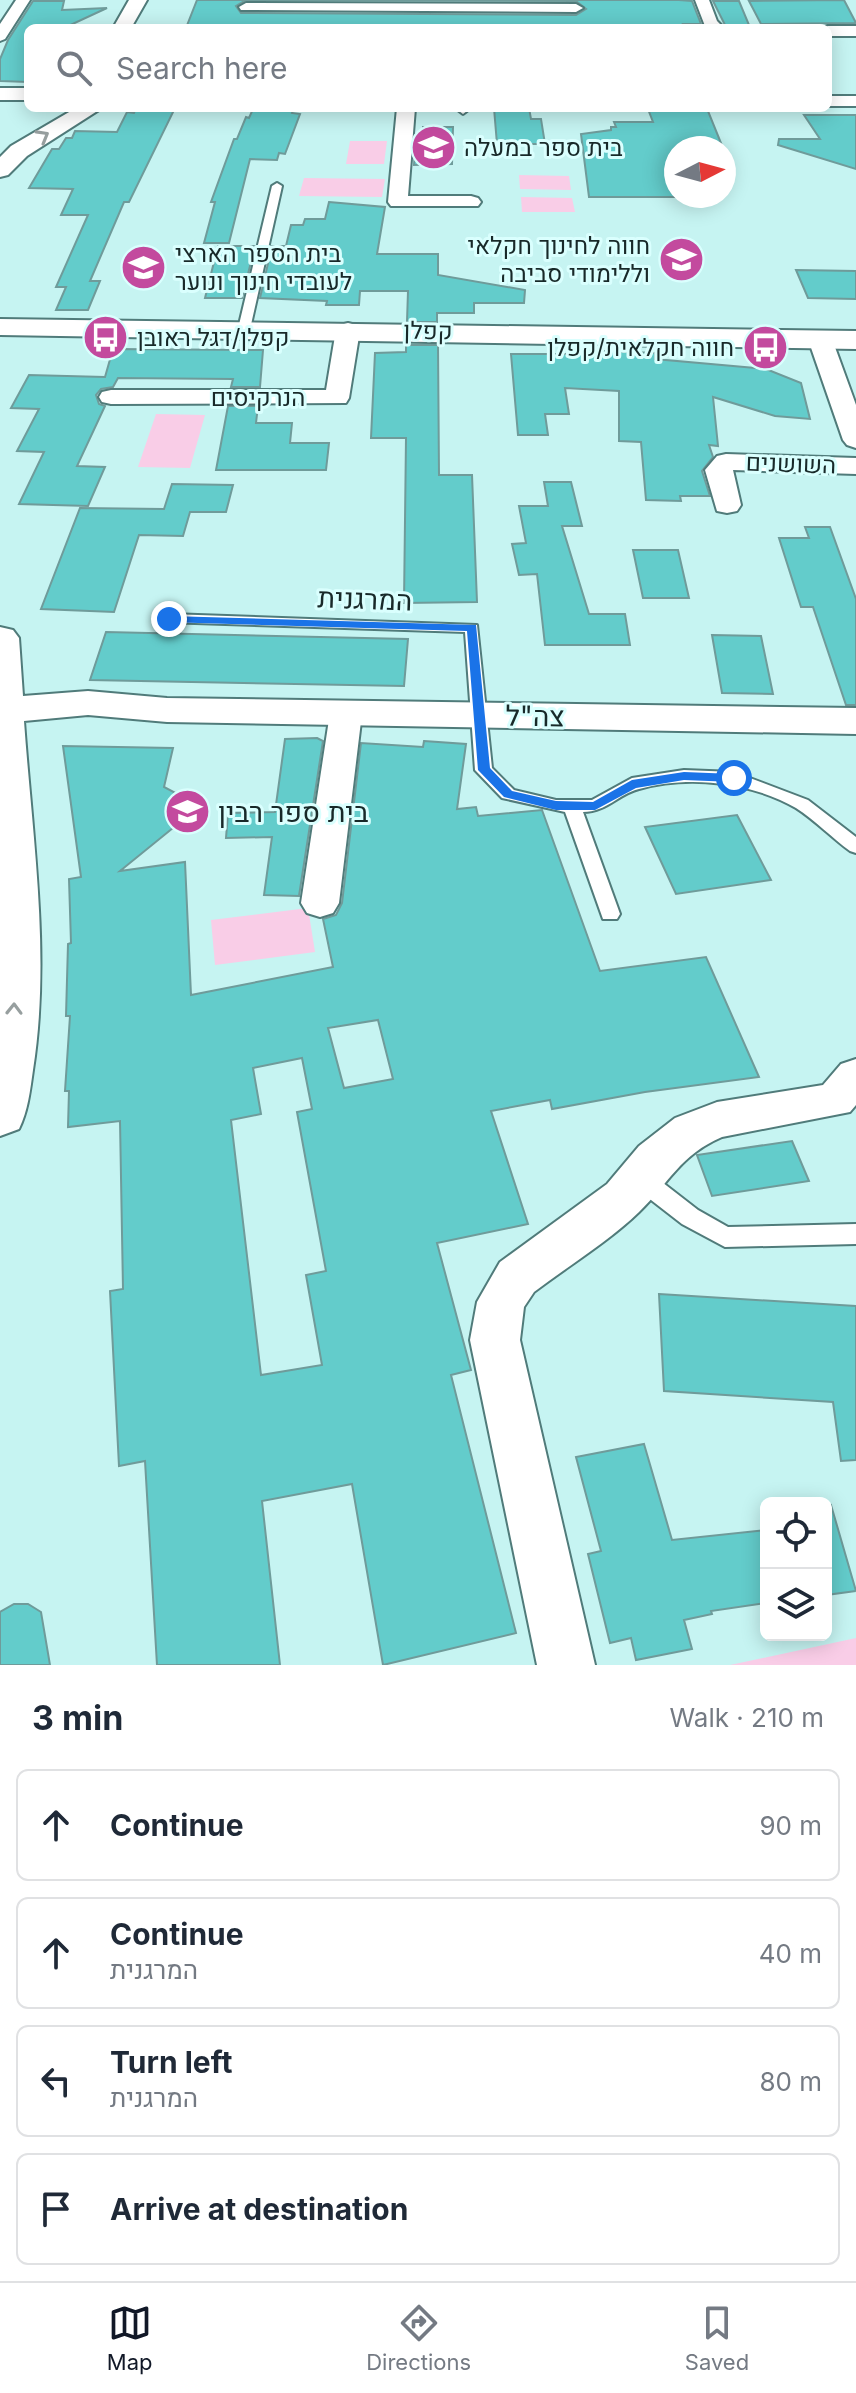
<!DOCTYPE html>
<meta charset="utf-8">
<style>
:root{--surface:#fff;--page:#f6f6f7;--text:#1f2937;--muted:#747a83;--line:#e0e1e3;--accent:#111827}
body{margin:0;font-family:Inter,Heebo,sans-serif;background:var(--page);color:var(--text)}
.controls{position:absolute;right:24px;bottom:24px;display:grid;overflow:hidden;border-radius:12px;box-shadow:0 4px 20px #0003}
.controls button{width:72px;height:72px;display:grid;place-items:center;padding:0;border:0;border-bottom:2px solid var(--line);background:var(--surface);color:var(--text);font:40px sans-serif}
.compass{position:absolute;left:664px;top:136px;width:72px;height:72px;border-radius:50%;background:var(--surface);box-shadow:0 4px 20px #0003;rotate:84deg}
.stop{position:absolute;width:24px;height:24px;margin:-18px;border:6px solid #1a73e8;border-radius:50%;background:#fff}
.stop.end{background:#1a73e8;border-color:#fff;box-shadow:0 2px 8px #0008}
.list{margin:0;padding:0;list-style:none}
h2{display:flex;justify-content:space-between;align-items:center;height:104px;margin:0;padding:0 32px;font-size:34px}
h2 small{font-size:26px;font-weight:400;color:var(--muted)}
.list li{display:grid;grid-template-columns:52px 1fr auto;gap:24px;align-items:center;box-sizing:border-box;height:112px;margin:0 16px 16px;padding:0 16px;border:2px solid var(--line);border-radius:12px}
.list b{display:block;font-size:30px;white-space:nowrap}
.list p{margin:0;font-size:26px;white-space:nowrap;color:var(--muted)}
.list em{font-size:26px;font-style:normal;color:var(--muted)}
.icon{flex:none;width:44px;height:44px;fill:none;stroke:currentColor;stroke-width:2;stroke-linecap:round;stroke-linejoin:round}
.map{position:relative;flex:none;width:856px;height:1665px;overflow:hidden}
.search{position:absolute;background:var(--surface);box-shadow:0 4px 20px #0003;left:24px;right:24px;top:24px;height:88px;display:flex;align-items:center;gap:20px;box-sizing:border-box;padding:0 28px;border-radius:12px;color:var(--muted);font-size:30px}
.sheet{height:616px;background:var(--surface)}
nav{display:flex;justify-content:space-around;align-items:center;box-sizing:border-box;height:112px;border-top:2px solid var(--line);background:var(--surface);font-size:22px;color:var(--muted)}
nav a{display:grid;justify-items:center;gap:4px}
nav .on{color:var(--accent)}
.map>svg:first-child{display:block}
.green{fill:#f9cde7}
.building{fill:#63cccb;stroke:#6f9b9a;stroke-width:2;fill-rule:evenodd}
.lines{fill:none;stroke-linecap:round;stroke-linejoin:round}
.lane-casing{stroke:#507b7a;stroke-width:4}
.street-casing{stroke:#507b7a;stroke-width:4}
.secondary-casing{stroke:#507b7a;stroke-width:4}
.lane{fill:#fff;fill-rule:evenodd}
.street{fill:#fff;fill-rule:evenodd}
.secondary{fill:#fff;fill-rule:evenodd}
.oneway{stroke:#979f9f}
.route{fill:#1a73e8}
.labels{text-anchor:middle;stroke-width:6;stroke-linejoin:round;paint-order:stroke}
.far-poi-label{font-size:24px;fill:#182929;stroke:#dafffe;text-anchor:start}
.far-street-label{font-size:24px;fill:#182929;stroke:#dafffe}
.street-label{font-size:28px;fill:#182929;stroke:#dafffe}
.poi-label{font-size:28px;fill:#182929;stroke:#dafffe;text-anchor:start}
</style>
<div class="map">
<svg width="856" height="1665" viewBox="0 0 856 1665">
<rect width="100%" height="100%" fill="#c6f4f2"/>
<path class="green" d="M350,141H387L384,164H346Z
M519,175L569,176L571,190L520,189Z
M304,178H305L385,179L382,197L299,196Z
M521,197L572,198L575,212H522Z
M156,414L205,415L190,468L138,467Z
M308,908L315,952L215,965L211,920Z
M856,1638V1665H730Z"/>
<path class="building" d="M197,0H679L692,1L701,24H683L685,28H186ZM246,0L576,1L586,9L576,15L241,13L236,6Z
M844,0L856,23L761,24L749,1Z
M33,1H64L62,10L107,8L64,28H28V82L0,81V59L8,40Z
M713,1H739L749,25H725Z
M136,108H175L129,202H124L90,281H100L88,310H56L66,287H56L88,215H61L73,189L29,188L52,149H59L66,138H72L75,131L117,132L127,112L134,113Z
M294,108L292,113L300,114L285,154L279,153L277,160L250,159L229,243H204L215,202H211L234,139H237L246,117L249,118L253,109Z
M494,108H529L531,119H541L545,144H497Z
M648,109L708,111L723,148H676V197H589L581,134L611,130V127H616L614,122H653Z
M804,115H856V169L778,145L779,139H820Z
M423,127H453L452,164L414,165L416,134H423Z
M329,202L385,207L377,254H438V275L525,290L524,303H474V313H437V322H407L408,291H360L359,305H326L327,301L260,298L272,246H286L291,225H303L305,219H325Z
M218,246H255L242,298H205Z
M796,270L856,271V299L808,298Z
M406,345H438L439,475H472L477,602L404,603L406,438H371L375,353L406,352Z
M113,349L263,350L260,387H231L233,379L118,378L113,387L101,389L96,395L99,404L105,406L77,466L105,467L88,506L19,504L44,452L17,451L39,409L11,408L29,375L105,377Z
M577,350L655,353V359L766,369L801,383L810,419L775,416L713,397L718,446L709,445L713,457L702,471L710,496H680L681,501L646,500L641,442L619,441V391L565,388L569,414H545L548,435H518L511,354H577Z
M228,406H258L256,423H292L290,443H329L326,470H216Z
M544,482H571L582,526H562L589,614H625L630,645H545L537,574L519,575L512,544L526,543L519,506H548Z
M172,484L233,485L226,512H190L183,536L139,535L114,612L41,609L80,508L164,509Z
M805,527H830L856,599V705H846L813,607H801L779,538H809Z
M633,550H678L689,598H643Z
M106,632L408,639L404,686L90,680Z
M712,635L761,636L773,694L722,693Z
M317,738L323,741L299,896L264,895L272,837L226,838L228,813L275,812L285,739Z
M424,741L466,744L457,809L476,807L478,816L542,810L600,971L706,957L759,1077L645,1092L552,1109L550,1100L491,1111L528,1224L437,1243L471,1370L451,1375L516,1633L383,1665L352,1484L262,1501L280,1665H157L145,1461L119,1466L110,1291L123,1289L120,1121L68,1127L69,1091H65L70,1016H66L68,944L71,943L69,879L81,877L63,746L173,748L164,787L200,806L120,871L185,862L191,995L333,967L323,919L336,915L342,903L361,743L423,747ZM378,1020L393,1079L344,1088L328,1028ZM302,1058L312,1109L297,1112L326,1271L306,1275L322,1365L261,1375L231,1120L261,1114L253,1068Z
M737,815L771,880L676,894L645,827Z
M792,1141L809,1181L712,1196L697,1155Z
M659,1294L856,1306V1460L841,1461L833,1402L664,1391Z
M644,1444L672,1540L766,1530V1603L711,1611L712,1614L684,1620L692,1649L636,1660L631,1638L610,1643L588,1554L601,1551L576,1457Z
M831,1505L856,1591L826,1595V1506Z
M14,1604H28L41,1612L50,1665H0V1612Z"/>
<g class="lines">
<defs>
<path id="lane" d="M455,108H465L467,111L463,114Z
M277,183L282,186L250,329L244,332L238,329L272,186Z
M169,614L477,625L492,768L514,790L556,800H592L632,778L684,770L734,772L808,800L856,837V853L850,851C832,838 815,820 796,808C751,782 689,775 639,789C618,794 607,812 583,812L620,914L617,919H603L565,812L502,798L475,770L465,632L164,622L161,619Z
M641,1169L649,1172L698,1210L728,1227L856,1224V1244L725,1247L682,1224L633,1186L630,1179L633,1172Z"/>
<path id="street" d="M16,0H30L5,39L0,41V24Z
M695,0H709L717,21L724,28L705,26Z
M246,3L576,4L583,8L576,12L241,10L239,7Z
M828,26H856V36H828V28H822Z
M828,96H856V106H828Z
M397,108H415L408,196H471L478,198L481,202L478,206H391L388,202Z
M348,323L356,325L360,330L349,398L346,403L111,404L102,402L99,397L102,392L111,390H326L336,330L340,325Z
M820,332L828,334L832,339L856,405V448L847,445L843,440L808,339L812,334Z
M726,454L856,458V474L733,470L741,505L737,511L727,513L717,511L705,470L717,456Z
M346,703L358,706L362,713L339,903L333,913L320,917L307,913L301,903L330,713L334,706Z
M856,1059V1105L850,1112L722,1137C680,1155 669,1183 639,1212C608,1242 568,1266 534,1292L524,1307L520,1340L595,1665H537L470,1340L477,1302L500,1262L607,1184L639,1146L675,1118L717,1102L823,1085L841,1064Z"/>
<path id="secondary" d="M129,0H147L131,28H113Z
M0,88H28V100H0Z
M76,108H102L27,156L8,175L0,177V157L11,146Z
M0,319L856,331V349L0,335Z
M0,627L13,630L19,638L23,696L88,691L167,698L856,708V734L167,722L88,715L24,721C32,835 51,956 33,1070C30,1091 28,1110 19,1129L0,1136Z"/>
</defs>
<use href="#lane" class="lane-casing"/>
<use href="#street" class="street-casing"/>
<use href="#secondary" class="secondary-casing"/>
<use href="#lane" class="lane"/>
<use href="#street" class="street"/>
<use href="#secondary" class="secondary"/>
</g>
<defs><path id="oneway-chevron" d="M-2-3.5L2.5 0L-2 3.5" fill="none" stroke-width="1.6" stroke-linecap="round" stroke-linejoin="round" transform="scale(2)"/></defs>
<g class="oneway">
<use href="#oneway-chevron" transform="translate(43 136) rotate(-30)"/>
<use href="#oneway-chevron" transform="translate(14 1009) rotate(-89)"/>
</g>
<path class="route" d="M169,616L476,625L490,768L512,791L556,801L593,802L632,780L684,772L734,774L740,778L734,782L684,780L636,788L595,810H556L504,797L478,770L467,631L165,622V617Z"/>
<defs>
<symbol id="school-disc" viewBox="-11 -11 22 22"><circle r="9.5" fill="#c34a9e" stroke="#dafffe"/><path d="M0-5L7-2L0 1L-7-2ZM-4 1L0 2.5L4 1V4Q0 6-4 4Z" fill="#fff"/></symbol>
<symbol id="bus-disc" viewBox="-11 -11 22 22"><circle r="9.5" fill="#c34a9e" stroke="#dafffe"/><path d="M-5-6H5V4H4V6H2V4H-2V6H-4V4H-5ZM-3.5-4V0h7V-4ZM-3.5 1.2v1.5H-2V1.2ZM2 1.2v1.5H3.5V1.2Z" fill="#fff"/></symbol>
</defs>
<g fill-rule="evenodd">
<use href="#school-disc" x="408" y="122" width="51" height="51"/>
<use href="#school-disc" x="656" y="234" width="51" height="51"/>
<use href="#school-disc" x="118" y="242" width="51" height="51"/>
<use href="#bus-disc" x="80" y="312" width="51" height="51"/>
<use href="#bus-disc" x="740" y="322" width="51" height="51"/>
<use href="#school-disc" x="162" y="786" width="51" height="51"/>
</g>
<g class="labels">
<g class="far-poi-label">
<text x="464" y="156">בית ספר במעלה</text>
<text x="650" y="254" text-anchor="end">חווה לחינוך חקלאי<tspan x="650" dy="28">וללימודי סביבה</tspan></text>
<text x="175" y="262">בית הספר הארצי<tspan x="175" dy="28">לעובדי חינוך ונוער</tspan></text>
<text x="137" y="346">קפלן/דגל ראובן</text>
<text x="734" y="356" text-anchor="end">חווה חקלאית/קפלן</text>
</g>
<g class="far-street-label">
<text transform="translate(428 331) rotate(1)" y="8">קפלן</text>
<text x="258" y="406">הנרקיסים</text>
<text transform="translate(791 464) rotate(2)" y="8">השושנים</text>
</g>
<g class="street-label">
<text transform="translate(365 599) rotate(2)" y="10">המרגנית</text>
<text transform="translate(535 716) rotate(1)" y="10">צה"ל</text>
</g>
<g class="poi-label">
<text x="218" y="822">בית ספר רבין</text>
</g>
</g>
</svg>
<div class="controls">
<button><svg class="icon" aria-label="locate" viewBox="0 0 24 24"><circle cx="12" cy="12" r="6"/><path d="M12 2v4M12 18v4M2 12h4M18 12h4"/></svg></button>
<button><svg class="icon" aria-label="layers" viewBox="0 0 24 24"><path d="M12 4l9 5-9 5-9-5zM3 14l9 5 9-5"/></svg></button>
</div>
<svg class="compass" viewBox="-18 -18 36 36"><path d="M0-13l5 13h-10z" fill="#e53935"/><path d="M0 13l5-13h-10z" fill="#747a83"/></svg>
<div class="stop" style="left:734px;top:778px"></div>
<div class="stop end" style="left:169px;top:619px"></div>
<div class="search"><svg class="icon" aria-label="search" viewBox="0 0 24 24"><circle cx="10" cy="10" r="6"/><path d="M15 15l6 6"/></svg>Search here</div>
</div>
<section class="sheet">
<h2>3 min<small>Walk · 210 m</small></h2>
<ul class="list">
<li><svg class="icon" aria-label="ahead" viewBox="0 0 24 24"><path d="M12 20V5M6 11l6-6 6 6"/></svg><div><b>Continue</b></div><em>90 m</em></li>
<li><svg class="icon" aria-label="ahead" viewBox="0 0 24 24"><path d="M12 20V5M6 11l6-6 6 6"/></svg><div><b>Continue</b><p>המרגנית</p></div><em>40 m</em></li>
<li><svg class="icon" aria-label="left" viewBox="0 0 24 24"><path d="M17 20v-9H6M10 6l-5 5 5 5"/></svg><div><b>Turn left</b><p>המרגנית</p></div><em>80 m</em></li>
<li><svg class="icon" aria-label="arrive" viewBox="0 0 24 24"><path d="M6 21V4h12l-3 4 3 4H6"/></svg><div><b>Arrive at destination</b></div></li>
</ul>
</section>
<nav>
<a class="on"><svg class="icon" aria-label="map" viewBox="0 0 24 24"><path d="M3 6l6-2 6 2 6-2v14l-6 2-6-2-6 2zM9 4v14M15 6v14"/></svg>Map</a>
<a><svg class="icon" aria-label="directions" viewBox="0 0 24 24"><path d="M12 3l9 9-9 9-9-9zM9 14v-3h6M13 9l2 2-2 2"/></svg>Directions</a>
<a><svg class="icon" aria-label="saved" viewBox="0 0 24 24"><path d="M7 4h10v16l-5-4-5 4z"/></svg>Saved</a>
</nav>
